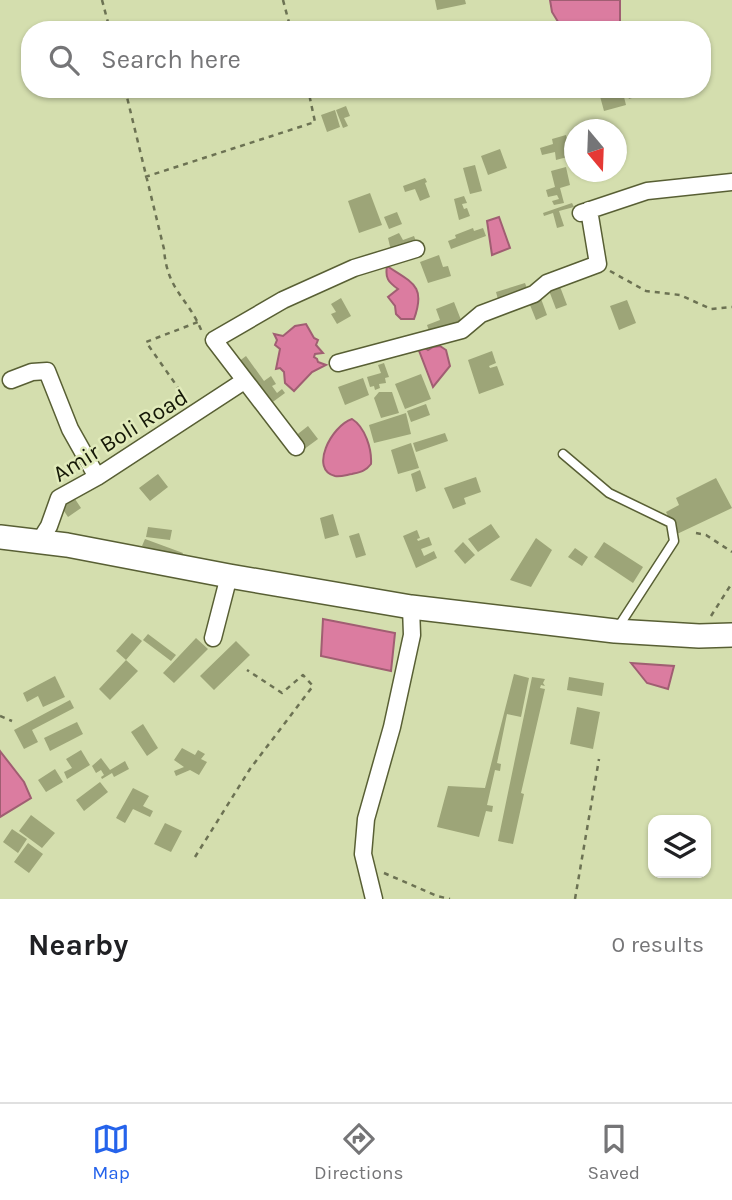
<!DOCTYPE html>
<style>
:root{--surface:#fff;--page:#f6f6f6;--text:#202124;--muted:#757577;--line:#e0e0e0;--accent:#2563eb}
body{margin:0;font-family:Karla,sans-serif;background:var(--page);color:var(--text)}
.controls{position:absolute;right:21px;bottom:21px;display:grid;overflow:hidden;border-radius:14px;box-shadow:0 2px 5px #0004}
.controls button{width:63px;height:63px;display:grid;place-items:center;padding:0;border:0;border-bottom:2px solid var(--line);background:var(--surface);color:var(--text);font:35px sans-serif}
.compass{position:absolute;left:564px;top:119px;width:63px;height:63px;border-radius:50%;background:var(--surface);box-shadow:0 2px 5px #0004;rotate:161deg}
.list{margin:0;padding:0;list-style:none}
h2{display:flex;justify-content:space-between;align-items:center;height:91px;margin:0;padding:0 28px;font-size:30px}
h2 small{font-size:23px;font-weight:400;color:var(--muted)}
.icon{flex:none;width:38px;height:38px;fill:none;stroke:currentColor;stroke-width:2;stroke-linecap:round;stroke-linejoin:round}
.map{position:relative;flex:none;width:732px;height:899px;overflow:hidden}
.search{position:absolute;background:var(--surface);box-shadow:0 2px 5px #0004;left:21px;right:21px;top:21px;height:77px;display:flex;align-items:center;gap:18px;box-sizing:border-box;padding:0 24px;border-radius:28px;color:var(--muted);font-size:26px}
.sheet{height:203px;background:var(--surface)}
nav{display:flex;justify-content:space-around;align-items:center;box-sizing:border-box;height:98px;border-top:2px solid var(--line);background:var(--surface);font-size:19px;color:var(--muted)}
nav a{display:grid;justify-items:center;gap:4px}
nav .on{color:var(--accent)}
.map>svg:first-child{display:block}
.water{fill:#db7ca0;stroke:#a05e72;stroke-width:2}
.building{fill:#9da578}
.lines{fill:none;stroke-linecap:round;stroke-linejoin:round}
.service-casing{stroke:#585f34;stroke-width:11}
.minor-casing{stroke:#585f34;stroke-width:19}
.secondary-casing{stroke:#585f34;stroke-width:26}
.path{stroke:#6c7253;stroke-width:2.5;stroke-dasharray:5 5;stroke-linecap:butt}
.service{stroke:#fff;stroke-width:8}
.minor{stroke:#fff;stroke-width:16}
.secondary{stroke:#fff;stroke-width:23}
.labels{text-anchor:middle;stroke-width:5;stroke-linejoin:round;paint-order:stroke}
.street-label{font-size:23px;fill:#151807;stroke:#e1ebbb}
</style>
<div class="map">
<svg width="732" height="899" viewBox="0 0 732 899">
<rect width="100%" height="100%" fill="#d4deae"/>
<path class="water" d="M550,0H620V30H563L552,12Z
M499,217L510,248L492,255L487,221Z
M387,266C413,283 426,286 414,319H401L396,314L395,306L388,297L398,289C388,282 385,278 387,266Z
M306,324L314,338L318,340L316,345L323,353L315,354L314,357L317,359L318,362L326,365L312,372L294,391L285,383L284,372L280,368L276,369L280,349L275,345L277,340L274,334L283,336L295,326Z
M440,346L446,350L450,366L433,387L418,348L424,347L428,350L433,347Z
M352,419C365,427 372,449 371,464C366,471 360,472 352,474C346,475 340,477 335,476C309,470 331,426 352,419Z
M323,619L395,633L391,671L321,656Z
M631,663L674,666L668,689L647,683Z
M0,751L24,782L31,798L0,817Z"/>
<path class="building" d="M435,0H465L466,4L437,10Z
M598,89H622L626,105L604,111Z
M625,89H646L647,93L629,99Z
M346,106L350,116L344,118L348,126L343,128L336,110Z
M335,110L340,127L327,132L321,115Z
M566,135L571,156L556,160L555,152L542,155L540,148L553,144L552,139Z
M500,149L507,168L488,175L481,156Z
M475,165L482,191L470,194L463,168Z
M566,167L570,185L560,188L564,203L554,205L552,201L559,199L557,195L548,197L546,190L555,187L551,171Z
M425,178L427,182L425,183L430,197L420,201L415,189L405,192L403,186Z
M370,193L382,225L359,233L348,201Z
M464,196L467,203L462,204L464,209L467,208L470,216L459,220L454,199Z
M572,203L574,207L559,211L564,226L557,228L553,213L544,216L543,213Z
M397,212L402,224L389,229L384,217Z
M473,228L474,231L483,228L486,236L451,249L448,241L456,238L455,235Z
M399,233L403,240L414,236L417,244L392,255L388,238Z
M439,255L443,267L448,266L451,276L428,283L420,262Z
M525,283L529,294L499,303L496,292Z
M559,284L567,305L556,309L548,288Z
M540,296L547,315L536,320L528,300Z
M341,298L351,316L337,324L331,314L336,312L331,304Z
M627,300L636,323L619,330L610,306Z
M454,302L463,325L430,334L427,325L440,320L436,309Z
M492,351L496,363L489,366L490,368L497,366L504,385L479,394L468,360Z
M246,356L264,381L271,376L276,384L272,386L277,393L282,389L285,393L270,404L238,362Z
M384,363L389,377L385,378L386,383L379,384L380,388L375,390L374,386L370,387L367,377L381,373L378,365Z
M421,374L431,399L405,409L395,384Z
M363,378L369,395L345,405L338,387Z
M379,392H392L399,413L381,418L374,398Z
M426,404L430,415L411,422L407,411Z
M406,413L411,434L374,443L369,425Z
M308,426L318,439L303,450L294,437Z
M445,433L448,441L416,452L413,443Z
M411,443L419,468L398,474L391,450Z
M420,470L426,488L416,492L411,474Z
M158,474L168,487L150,501L139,488Z
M476,477L481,492L464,498L466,504L453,509L444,488Z
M716,478L732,508L677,534L666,512L679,505L676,498Z
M71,493L81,508L68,517L58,502Z
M333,514L339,535L325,539L320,518Z
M491,524L500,537L478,552L468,539Z
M148,527L172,530L170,540L146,537Z
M417,530L420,538L417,539L418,541L429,537L432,545L421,549L424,556L434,551L437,558L416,568L403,536Z
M359,533L366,555L356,558L349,536Z
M536,538L552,550L531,587L510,580Z
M145,539L183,553L180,560L142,546Z
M463,542L475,555L465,564L454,551Z
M604,542L643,567L633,583L594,557Z
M575,548L588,557L582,566L568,557Z
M132,633L142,641L126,660L138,671L110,700L99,689L126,660L116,651Z
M148,634L176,655L171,661L143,640Z
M196,638L208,649L174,683L163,673Z
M236,641L250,655L214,690L200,676Z
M514,674L529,678L521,717L507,714L497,763L501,764L500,771L495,770L487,805L493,806L492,812L486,811L479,837L437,827L448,786L485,788Z
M55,676L65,697L43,707L38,696L27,702L23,693Z
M532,677L545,679L543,683L545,686L541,685L540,688L545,689L521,793L524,794L513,844L498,841Z
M569,677L604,683L602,696L567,690Z
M70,700L74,708L32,730L38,742L24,749L14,730Z
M577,707L600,712L593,749L570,744Z
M77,722L83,734L50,751L44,738Z
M143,724L158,748L147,756L131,732Z
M182,748L195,755L198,750L205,754L201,759L207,762L199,775L190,770L176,776L174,771L184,767L174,760Z
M81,750L90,765L67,779L64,772L72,768L66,759Z
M101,758L110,770L125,761L129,769L114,777L112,773L102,779L101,777L104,775L101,770L96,773L92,766Z
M55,769L63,782L46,792L38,780Z
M100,782L108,792L84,811L76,800Z
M133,788L149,796L143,806L153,811L150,817L133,809L125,823L116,818Z
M31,815L55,833L42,848L19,831Z
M165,823L182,831L171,852L154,844Z
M12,829L27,839L18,853L3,842Z
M28,843L43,854L29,873L14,862Z"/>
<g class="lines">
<defs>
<path id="service" d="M563,454L609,493L671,523L674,541L617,629"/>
<path id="minor" d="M581,213L647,191L732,182
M338,363L462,330L481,314L534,294L547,283L598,264L589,210
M11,380L32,372L47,371L70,429L97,477
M296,447L214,340L283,300L354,268L416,249
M39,542L49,526L59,498L97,477L244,381
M213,638L229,576
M374,899L363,854L366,819L392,727L412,635L411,607"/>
<path id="secondary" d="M0,537L67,545L229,576L411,607L615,631L699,636L732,635"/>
</defs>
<use href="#service" class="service-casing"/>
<use href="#minor" class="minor-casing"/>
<use href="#secondary" class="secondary-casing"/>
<path class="path" d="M102,0L110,30
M283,0L291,30
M125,89L164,249C167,291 188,297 202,332
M244,89L247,98
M145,177L315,122L308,89
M610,271L646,291L680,295L711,309L732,307
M186,399L146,342L198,322
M696,533L706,535L732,552
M711,616L732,583
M0,716L12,721
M195,857L250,769L313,686L303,675L282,693L247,670
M384,873L437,896L450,899
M575,899L599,759"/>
<use href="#service" class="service"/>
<use href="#minor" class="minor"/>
<use href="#secondary" class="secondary"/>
</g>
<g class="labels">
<g class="street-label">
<text transform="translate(120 435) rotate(-32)" y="8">Amir Boli Road</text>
</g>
</g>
</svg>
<div class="controls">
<button><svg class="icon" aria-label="layers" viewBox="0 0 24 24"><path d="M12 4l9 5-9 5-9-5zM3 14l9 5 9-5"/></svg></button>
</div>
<svg class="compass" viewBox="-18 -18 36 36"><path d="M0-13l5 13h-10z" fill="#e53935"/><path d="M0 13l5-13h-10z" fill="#757577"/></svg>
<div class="search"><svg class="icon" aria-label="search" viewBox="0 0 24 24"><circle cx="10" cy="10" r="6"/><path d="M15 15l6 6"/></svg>Search here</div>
</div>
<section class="sheet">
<h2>Nearby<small>0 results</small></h2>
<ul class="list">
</ul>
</section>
<nav>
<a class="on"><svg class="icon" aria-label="map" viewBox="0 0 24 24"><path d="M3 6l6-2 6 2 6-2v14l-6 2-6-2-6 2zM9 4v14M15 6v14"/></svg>Map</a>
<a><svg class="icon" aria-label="directions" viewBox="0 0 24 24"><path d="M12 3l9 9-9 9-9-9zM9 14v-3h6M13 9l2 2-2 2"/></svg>Directions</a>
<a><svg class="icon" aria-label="saved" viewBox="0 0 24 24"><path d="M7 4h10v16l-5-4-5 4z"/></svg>Saved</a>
</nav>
